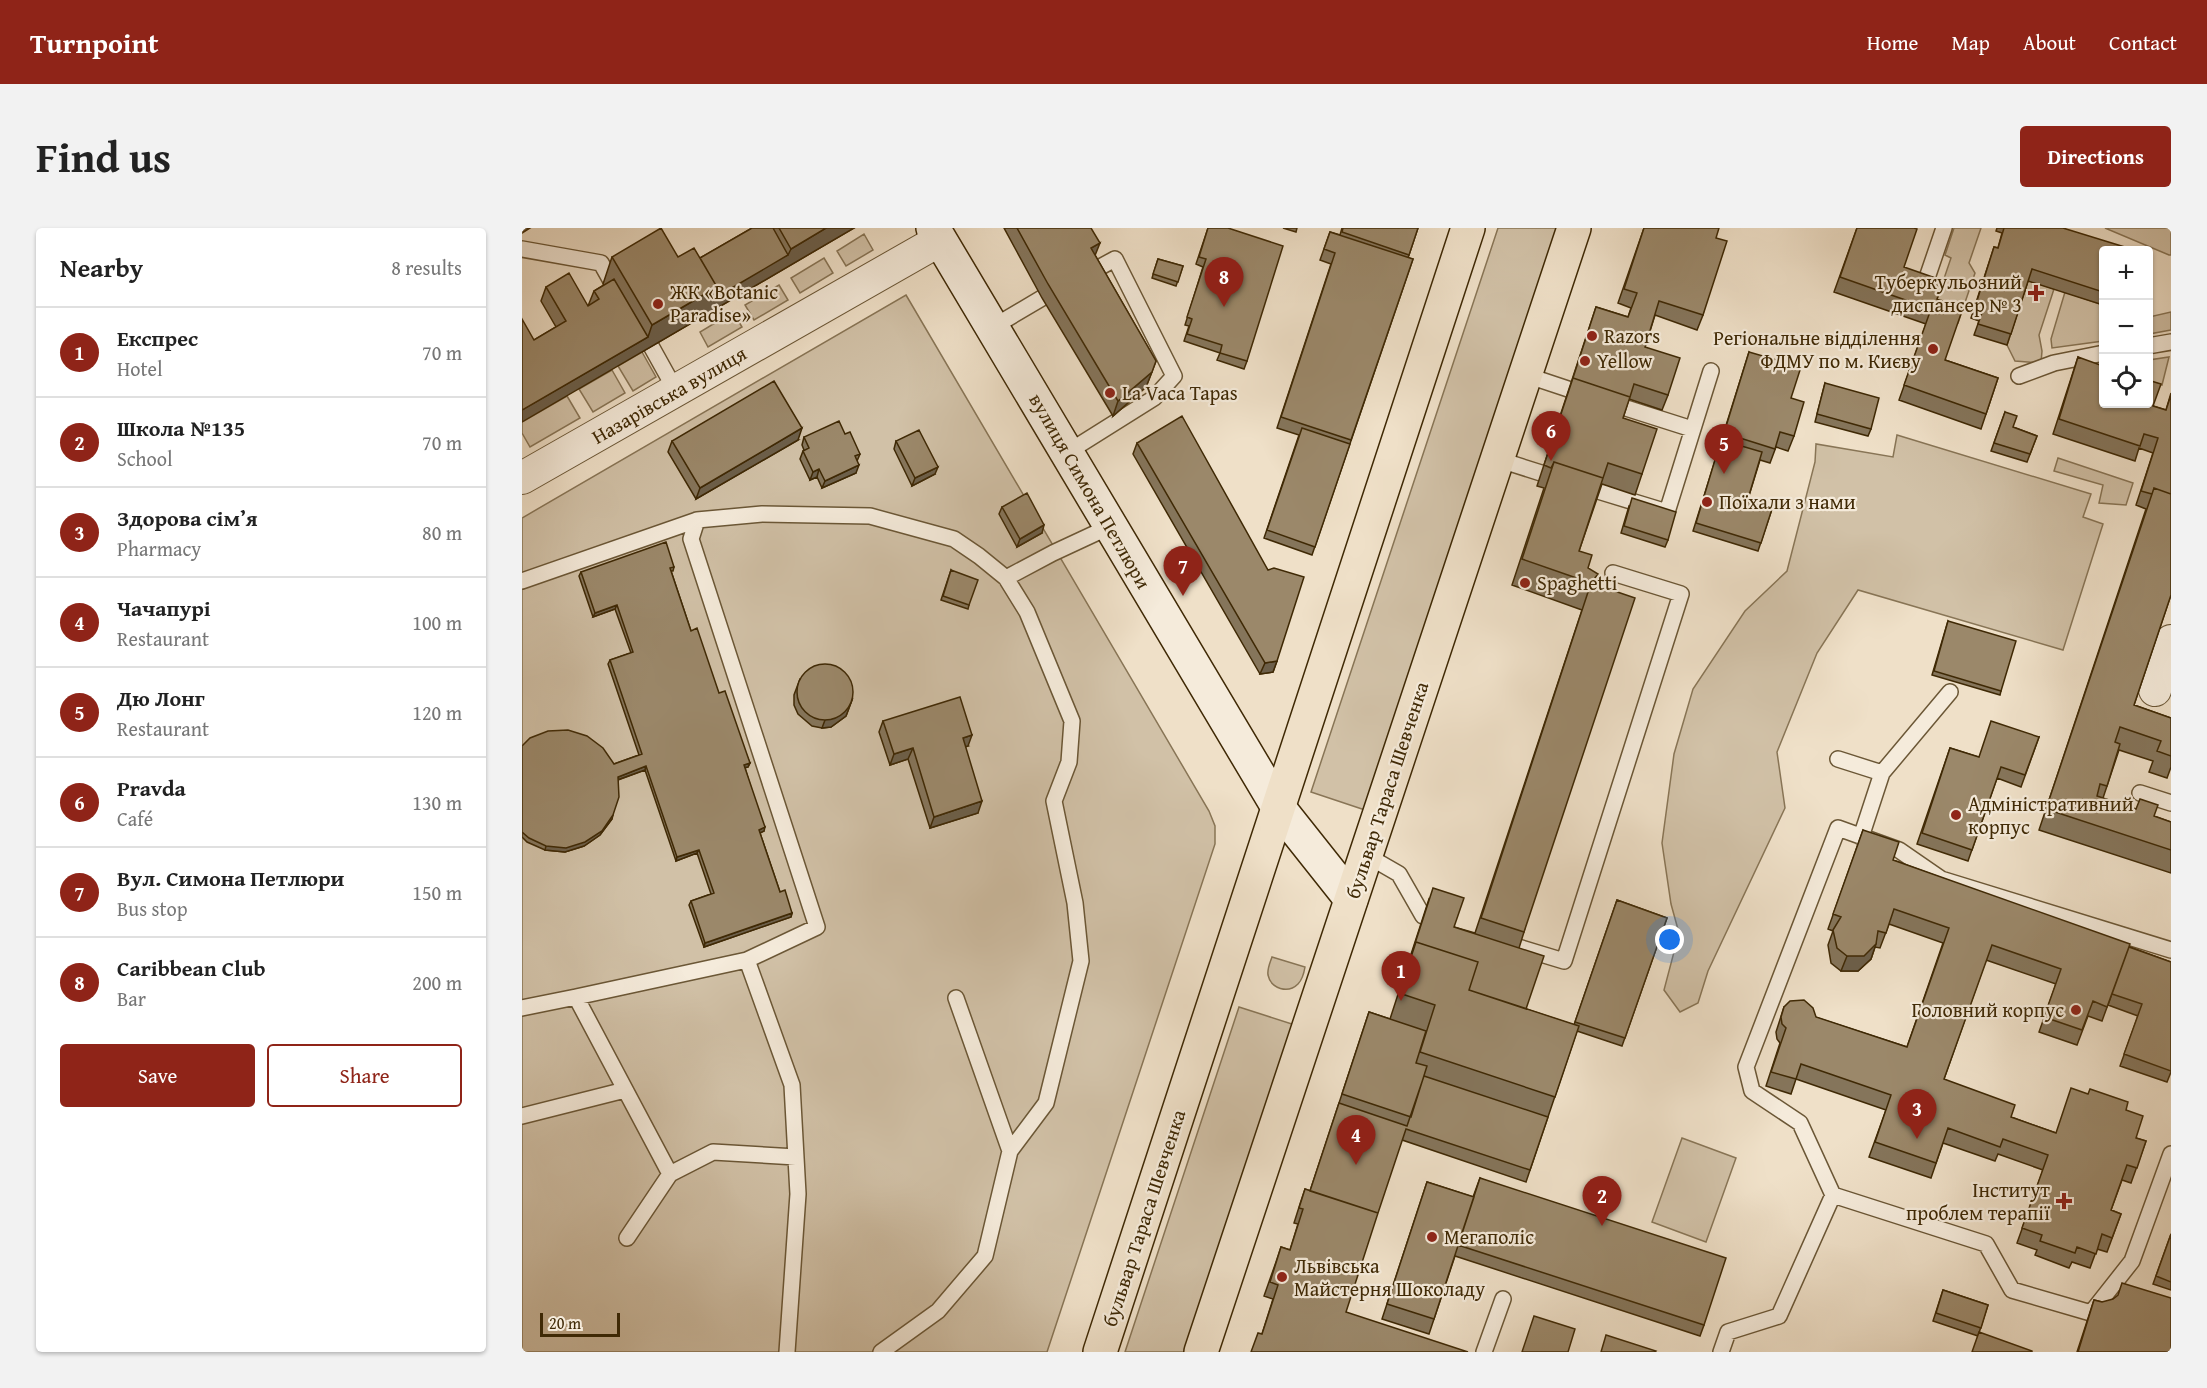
<!DOCTYPE html>
<meta charset="utf-8">
<style>
:root{--surface:#fff;--page:#f2f2f2;--text:#222;--muted:#767676;--line:#e0e0e0;--accent:#8f2418}
body{margin:0;font-family:"Gentium Book Plus",serif;background:var(--page);color:var(--text)}
.controls{position:absolute;right:18px;top:18px;display:grid;overflow:hidden;border-radius:6px;box-shadow:0 2px 4px #0004}
.controls button{width:54px;height:54px;display:grid;place-items:center;padding:0;border:0;border-bottom:2px solid var(--line);background:var(--surface);color:var(--text);font:30px sans-serif}
.scale{position:absolute;left:18px;bottom:15px;width:80px;box-sizing:border-box;padding-left:6px;border:3px solid #3f2905;border-top:0;font-size:16px;line-height:21px;white-space:nowrap;color:#3f2905;-webkit-text-stroke:4px #f5ebdb;paint-order:stroke}
.you{position:absolute;left:1148px;top:712px;width:21px;height:21px;margin:-15px;border:4px solid #fff;border-radius:50%;background:#1a73e8;box-shadow:0 0 0 9px #1a73e833}
.badge{display:grid;place-items:center;width:39px;height:39px;border-radius:50%;background:var(--accent);color:#fff;font-size:20px;font-weight:700}
.pin{position:absolute;translate:-50% -50px;filter:drop-shadow(0 2px 3px #0008)}
.pin::after{content:'';position:absolute;top:32px;width:21px;height:18px;background:inherit;clip-path:polygon(0 0,100% 0,50% 100%)}
.list{margin:0;padding:0;list-style:none}
h2{display:flex;justify-content:space-between;align-items:center;height:78px;margin:0;padding:0 24px;font-size:26px}
h2 small{font-size:20px;font-weight:400;color:var(--muted)}
.list li{display:grid;grid-template-columns:39px 1fr auto;gap:18px;align-items:center;box-sizing:border-box;height:90px;padding:0 24px;border-top:2px solid var(--line)}
.list b{display:block;font-size:22px;white-space:nowrap}
.list p{margin:0;font-size:20px;white-space:nowrap;color:var(--muted)}
.list em{font-size:20px;font-style:normal;color:var(--muted)}
.actions{display:flex;gap:12px;padding:18px 24px}
.actions a{flex:1;padding:14px 0;border:2px solid var(--accent);border-radius:6px;text-align:center;font-size:21px;color:var(--accent)}
.actions .main{background:var(--accent);color:#fff}
.icon{flex:none;width:33px;height:33px;fill:none;stroke:currentColor;stroke-width:2;stroke-linecap:round;stroke-linejoin:round}
.map{position:relative;flex:none;width:1649px;height:1124px;overflow:hidden;border-radius:6px}
header{display:flex;align-items:center;gap:36px;box-sizing:border-box;height:84px;padding:0 30px;background:var(--accent);color:#fff}
header strong{font-size:28px}
nav{display:flex;gap:33px;margin-inline-start:auto;font-size:21px}
.intro{display:flex;align-items:center;justify-content:space-between;box-sizing:border-box;height:144px;padding:0 36px}
h1{margin:0;font-size:42px}
.button{padding:15px 27px;border-radius:6px;background:var(--accent);color:#fff;font-size:21px;font-weight:700}
main{display:flex;gap:36px;padding:0 36px}
aside{flex:1;background:var(--surface);border-radius:6px;box-shadow:0 2px 4px #0004}
.map>svg:first-child{display:block}
.green{fill:#d1c1a7;stroke:#887556;stroke-width:1.5}
.lines{fill:none;stroke-linecap:round;stroke-linejoin:round}
.lane-casing{stroke:#6b5736;stroke-width:18}
.street-casing{stroke:#6b5736;stroke-width:34}
.secondary-casing{stroke:#3f2905;stroke-width:36}
.primary-casing{stroke:#3f2905;stroke-width:36}
.lane{stroke:#f5ebdb;stroke-width:15}
.street{stroke:#f5ebdb;stroke-width:32}
.secondary{stroke:#f5ebdb;stroke-width:33}
.primary{stroke:#efe0c8;stroke-width:33}
.wall{fill:#85755b;stroke:#3f2905;stroke-width:1.5}
.shaded-wall{fill:#6c5f4a;stroke:#3f2905;stroke-width:1.5}
.building{fill:#9b886a;stroke:#3f2905;stroke-width:1.5}
.poi-dot{fill:#8f2418;stroke:#f5ebdb;stroke-width:2}
.labels{text-anchor:middle;stroke-width:4.5;stroke-linejoin:round;paint-order:stroke}
.poi-label{font-size:20px;fill:#3f2905;stroke:#f5ebdb;text-anchor:start}
.street-label{font-size:20px;fill:#3f2905;stroke:#f5ebdb}
</style>
<header>
<strong>Turnpoint</strong>
<nav><a>Home</a><a>Map</a><a>About</a><a>Contact</a></nav>
</header>
<div class="intro"><h1>Find us</h1><a class="button">Directions</a></div>
<main>
<aside>
<h2>Nearby<small>8 results</small></h2>
<ul class="list">
<li><span class="badge">1</span><div><b>Експрес</b><p>Hotel</p></div><em>70 m</em></li>
<li><span class="badge">2</span><div><b>Школа №135</b><p>School</p></div><em>70 m</em></li>
<li><span class="badge">3</span><div><b>Здорова сімʼя</b><p>Pharmacy</p></div><em>80 m</em></li>
<li><span class="badge">4</span><div><b>Чачапурі</b><p>Restaurant</p></div><em>100 m</em></li>
<li><span class="badge">5</span><div><b>Дю Лонг</b><p>Restaurant</p></div><em>120 m</em></li>
<li><span class="badge">6</span><div><b>Pravda</b><p>Café</p></div><em>130 m</em></li>
<li><span class="badge">7</span><div><b>Вул. Симона Петлюри</b><p>Bus stop</p></div><em>150 m</em></li>
<li><span class="badge">8</span><div><b>Caribbean Club</b><p>Bar</p></div><em>200 m</em></li>
</ul>
<div class="actions"><a class="main">Save</a><a>Share</a></div>
</aside>
<div class="map">
<svg width="1649" height="1124" viewBox="0 0 1649 1124">
<rect width="100%" height="100%" fill="#efe0c8"/>
<filter id="stains"><feTurbulence type="fractalNoise" baseFrequency=".00333" numOctaves="4"/><feColorMatrix values="0 0 0 0 .2 0 0 0 0 .09 0 0 0 0 .02 0 0 0 .5 -.17"/></filter>
<radialGradient id="worn" r=".72"><stop offset=".6" stop-color="#630" stop-opacity="0"/><stop offset="1" stop-color="#630" stop-opacity=".3"/></radialGradient>
<path class="green" d="M976,0H1037L846,583L789,564Z
M1432,0H1459L1447,35L1453,45L1436,95L1410,86L1429,30L1423,27Z
M1583,0H1649V27H1647Z
M342,6L351,22L324,38L315,23Z
M302,30L311,45L278,65L269,50Z
M1506,52L1532,61L1517,107L1520,123L1519,135L1493,133L1485,117Z
M257,57L266,72L232,92L223,77Z
M1543,64L1581,77V113L1530,120L1529,111Z
M384,67L687,583L693,598V616L525,1124H0V290Z
M211,84L220,99L186,119L178,104Z
M1649,84V102L1627,106V89Z
M120,124L134,149L111,163L96,138Z
M1647,129L1640,157L1627,153V132Z
M90,142L103,165L71,184L57,161Z
M45,168L58,190L8,219L0,205V194Z
M1375,207L1569,266L1561,289L1581,296L1541,422L1336,362L1295,425L1255,524L1263,580L1186,743L1176,775L1158,784L1142,762L1157,705L1149,676L1140,615L1152,526L1171,461L1223,383L1265,343L1293,234L1294,216L1371,229Z
M1536,230L1611,255L1604,277L1577,275L1581,257L1532,243Z
M750,729L783,739C782,745 780,752 776,756C766,766 749,761 746,747C745,741 748,735 750,729Z
M717,779L773,797L665,1124H603Z
M1160,910L1214,930L1184,1014L1130,994Z"/>
<g class="lines">
<defs>
<path id="lane" d="M0,21L79,35L88,51
M1406,47L1422,0
M471,99L520,70
M129,118L154,163
M1626,118L1649,114
M1004,147L1046,161
M1497,148L1532,135L1582,125
M1104,180L1170,201
M546,224L632,170L652,148L593,31L569,44
M975,231L1019,245
M1076,263L1145,284L1189,143
M0,353L175,292
M1316,531L1360,545
M1618,565L1649,575
M1339,609L1360,545L1428,464
M844,627L877,646L901,688
M996,719L1042,733L1159,366L1091,345
M1649,722L1419,651L1377,622L1316,600L1224,839L1230,863L1278,895L1311,967L1464,1016L1490,1062L1569,1085L1610,1033L1649,926
M54,769L225,732
M434,770L488,923
M0,780L54,769L148,946
M0,888L103,862
M105,1010L148,946L191,924L274,929
M265,1124L276,966L270,857L225,732L295,699L169,311L175,292L240,286L348,288L432,311L457,328L484,350L531,325L589,298
M359,1124L416,1083L463,1028L488,923L524,875L559,733L553,675L532,573L547,534L550,493L505,384L484,350
M962,1124L981,1071
M1199,1124L1206,1104L1257,1088L1311,967"/>
<path id="street" d="M0,250L418,12
M1633,462L1649,413"/>
<path id="secondary" d="M411,0L756,579L829,671"/>
<path id="primary" d="M578,1124L946,0
M679,1124L1052,0"/>
</defs>
<use href="#lane" class="lane-casing"/>
<use href="#street" class="street-casing"/>
<use href="#secondary" class="secondary-casing"/>
<use href="#primary" class="primary-casing"/>
<use href="#lane" class="lane"/>
<use href="#street" class="street"/>
<use href="#secondary" class="secondary"/>
<use href="#primary" class="primary"/>
</g>
<path class="wall" d="M230,0H332L120,124L12,112L34,99L19,73L24,59L66,78L72,63L82,57L81,56L90,29L178,30Z
M482,0H569L573,27L634,133L624,159L591,188L520,70Z
M686,0L725,133L722,141L695,132L698,125L662,113L667,98L663,97L681,39L674,36Z
M761,0H775L774,4Z
M820,0H896L886,30L891,31L790,327L742,310L777,207L755,200L809,36L798,32L808,4L818,7Z
M1122,0L1194,10L1181,87L1175,102L1133,87L1123,119L1146,167L1140,182L1107,171L1101,190L1120,246L1113,267L1080,256L1057,323L1066,340L1072,356L1002,704L997,720L1004,781L1052,797L1095,672L1145,690L1100,818L1055,803L1004,954L880,912L740,1106L751,1071L742,1068L754,1034L759,1019L768,1022L776,996L772,995L778,976L783,961L788,963L847,784L868,791L907,671L932,699L953,705L1060,382L990,357L1022,260L1015,258L1074,79L1106,89L1109,80L1096,75Z
M1335,0L1382,39L1415,71L1423,132L1476,150L1459,201L1377,172L1404,96L1312,64Z
M1475,0H1541L1581,22V77L1506,53L1485,117L1452,107L1457,93L1449,90L1472,19L1476,20L1480,5L1474,3Z
M636,31L661,38L654,58L630,50Z
M1227,124L1269,170L1272,208L1266,223L1254,219L1248,235L1238,232L1225,274L1250,281L1236,323L1171,303Z
M1556,129L1631,178L1644,182L1649,165V367L1612,477L1649,490V539L1645,550L1627,544L1631,533L1597,522L1581,570L1649,594V645L1517,602L1624,281L1614,277L1631,225L1617,220L1613,233L1531,206Z
M1303,155L1349,201L1346,208L1293,194Z
M1483,184L1491,199L1515,208L1505,234L1469,223Z
M323,206L338,226L335,233L334,245L300,260L295,249L288,252L278,231L281,223L282,222L280,217L282,209Z
M276,212L174,271L146,224L150,213Z
M374,213L413,246L390,258L372,221Z
M615,215L746,342L755,433L751,444L738,446L611,226Z
M1107,278L1146,312L1143,319L1099,305Z
M480,279L520,305L495,319L477,286Z
M152,339L151,343H149L169,403L228,535L226,539L223,540L242,603L238,605L258,664L270,685L269,689L182,719L167,677L169,673L189,666L175,625L154,633L123,542L96,552L90,591L78,607L62,618L43,624L23,622L5,614L0,609V518L92,536L117,527L86,436L88,432L109,425L93,381L71,389L57,348L59,344Z
M429,342L447,377L446,381L419,372Z
M1426,393L1479,463L1478,467L1410,447Z
M278,451L330,472L324,488L309,499L300,500L290,498L276,486L272,477V467Z
M361,493L446,518L443,519L456,585L408,600L386,531L368,537L357,504Z
M1517,509L1499,559L1475,550L1446,633L1395,616L1428,520L1456,529Z
M1341,602L1371,632L1649,734V844L1645,854L1598,838L1616,788L1586,777L1596,749L1580,793L1566,788L1555,817L1517,804L1534,756L1464,732L1422,851L1489,889L1534,905L1604,882L1614,910L1624,913L1609,955L1600,952L1589,982L1599,986L1585,1024L1575,1021L1568,1040L1550,1034L1547,1040L1513,1027L1515,1022L1495,1015L1521,942L1476,926L1473,933L1421,915L1409,950L1347,929L1364,882L1274,851L1269,866L1244,858L1258,815L1255,811L1254,804L1262,779L1385,819L1421,715L1367,696L1358,720L1353,719L1349,731L1336,743H1319L1309,735L1306,717L1311,703L1306,701Z
M958,950L1182,1097L1178,1108L933,1028L907,1106L860,1091L905,954L951,969Z
M1649,1006V1062L1631,1056Z
M1421,1062L1466,1077L1456,1108L1411,1093Z
M1572,1072L1580,1074L1649,1124H1555Z"/>
<path class="shaded-wall" d="M0,0H8L0,5Z
M304,0H332L0,194V182L126,109L130,97L195,59L266,27L269,21Z
M578,15L572,30L569,20Z
M630,144L624,159L591,188L596,173Z
M280,200L276,212L174,271L178,260Z
M337,237L334,245L300,260L303,253Z
M416,239L413,246L390,258L393,250Z
M297,241L295,249L288,252L291,244Z
M522,297L520,305L495,319L498,311Z
M95,377L93,381L71,389L73,385Z
M755,433L751,444L738,446L743,435Z
M330,472L324,488L309,499L300,500L303,492Z
M450,507L446,518L436,521L441,510Z
M391,520L386,531L368,537L372,526Z
M228,535L226,539L220,540L222,537Z
M124,538L123,542L95,552L96,549Z
M460,573L456,585L408,600L412,589Z
M91,587L90,591L78,607L62,618L43,624L23,622L24,618Z
M243,599L242,603L236,606L237,602Z
M177,622L175,625L154,633L155,629Z
M270,685L269,689L182,719L183,715Z
M1354,716L1349,731L1336,743H1319L1325,728Z"/>
<path class="building" d="M139,0L156,29L172,20L195,59L130,97L90,29Z
M230,0H251L266,27L191,71L195,59L178,30Z
M257,0H304L269,21Z
M495,0H569L578,15L569,20L634,133L630,144L596,173L526,56Z
M686,0H706L761,18L725,133L698,125L700,117L665,106L670,91L665,89L684,31L677,29Z
M821,0H896L887,27L820,4Z
M1122,0H1197L1194,10L1205,13L1181,87L1137,73L1123,119L1158,130L1146,167L1112,156L1108,169L1051,150L1049,156L1074,79L1106,89L1115,65L1102,61Z
M1335,0H1392L1395,1L1382,39L1422,53L1415,71L1441,80L1423,132L1476,150L1464,186L1382,157L1409,81L1318,49Z
M1482,0H1541L1606,20L1605,22H1581V64L1510,41L1489,106L1456,96L1461,82L1453,79L1472,19L1476,20Z
M808,4L891,31L829,212L759,189L813,25L802,21Z
M636,31L661,38L656,54L631,46Z
M47,45L66,78L77,71L72,63L92,51L126,109L0,182V91L12,112L44,93L24,59Z
M1227,124L1279,139L1269,170L1282,174L1272,208L1258,204L1253,221L1202,205Z
M1556,129L1581,138V176H1626V152L1639,156L1631,178L1644,182L1649,167V266L1632,260L1630,266L1619,263L1636,210L1622,206L1618,218L1537,191Z
M1051,150L1108,169L1101,190L1135,201L1120,246L1086,235L1081,250L1032,234L1029,240L1022,237Z
M252,153L280,200L178,260L150,213Z
M1303,155L1357,170L1349,201L1295,186Z
M1483,184L1495,188L1491,199L1515,208L1508,226L1472,215Z
M660,188L746,342L752,340L782,349L755,433L743,435L615,215Z
M317,193L323,206L328,204L338,226L333,228L337,237L303,253L297,241L291,244L281,223L287,220L282,209Z
M780,200L828,216L793,319L745,302Z
M397,202L416,239L393,250L374,213Z
M1199,212L1240,224L1225,274L1250,281L1239,315L1174,295Z
M1032,234L1081,250L1057,323L1070,327L1066,340L1076,346L1069,355L1000,331Z
M1632,260L1649,266V367L1612,477L1649,490V528L1635,523L1639,513L1598,499L1593,514L1598,516L1585,558L1578,556L1575,568L1614,581L1618,571L1636,577L1632,588L1649,594V622L1524,581Z
M505,265L522,297L498,311L480,279Z
M1110,270L1154,284L1146,312L1102,298Z
M144,314L152,339L148,340L169,403L175,400L197,465L203,463L228,535L222,537L243,599L237,602L258,664L263,662L270,685L183,715L169,673L192,665L177,622L155,629L124,538L96,549L97,569L91,587L80,603L63,614L44,620L24,618L7,610L0,604V518L8,510L26,503L46,502L65,508L81,520L92,536L120,526L88,432L111,424L95,377L73,385L59,344Z
M429,342L456,352L447,377L421,368Z
M1069,355L1113,370L1002,704L959,690Z
M1426,393L1494,413L1479,463L1412,443Z
M275 464a28 28 0 1 1 56 0a28 28 0 1 1-56 0Z
M438,469L450,507L441,510L460,573L412,589L391,520L372,526L361,493Z
M1469,493L1517,509L1503,547L1479,539L1450,622L1400,605L1428,520L1457,529Z
M1341,602L1377,614L1371,632L1608,716L1585,779L1571,773L1560,802L1522,789L1539,741L1470,717L1422,851L1493,877L1489,889L1534,905L1549,860L1566,866L1568,861L1606,874L1604,882L1621,888L1614,910L1624,913L1615,940L1605,937L1589,982L1599,986L1590,1010L1580,1006L1574,1026L1555,1019L1553,1025L1518,1013L1520,1007L1500,1000L1526,927L1481,911L1478,919L1426,900L1414,935L1353,914L1369,867L1279,836L1274,851L1249,844L1264,800L1260,796L1259,789L1262,779L1268,773L1282,772L1291,780L1294,789L1385,819L1427,700L1372,681L1364,705L1356,703L1354,716L1342,728H1325L1315,720L1311,702L1319,689L1311,686Z
M911,660L942,670L932,699L1022,728L1004,781L947,762L956,734L894,714L887,734Z
M1095,672L1145,690L1103,810L1053,794Z
M894,714L956,734L947,762L1057,798L1033,869L898,824L913,777L877,765Z
M1607,719L1649,734V843L1602,826L1620,776L1590,766Z
M847,784L904,803L894,835L905,838L889,889L820,866Z
M902,848L1026,889L1008,942L884,901L856,985L788,963L817,875L885,898Z
M958,950L1204,1030L1182,1097L936,1017Z
M905,954L952,969L912,1091L865,1076Z
M783,961L856,985L824,1084L946,1124H729L736,1105L740,1106L756,1057L748,1054L759,1019L768,1022L781,981L777,980Z
M1649,1006V1054L1634,1048Z
M1600,1055L1649,1070V1124H1556L1572,1072L1580,1074L1591,1071L1596,1067Z
M1421,1062L1466,1077L1459,1100L1414,1085Z
M1012,1088L1053,1101L1046,1124H1000Z
M1457,1104L1510,1123V1124H1450Z
M1084,1107L1134,1123L1133,1124H1079Z"/>
<g class="poi-dot">
<path d="M1511 56h6v6h6v6h-6v6h-6v-6h-6v-6h6z"/>
<circle cx="136" cy="76" r="6"/>
<circle cx="1070" cy="108" r="6"/>
<circle cx="1411" cy="121" r="6"/>
<circle cx="1063" cy="133" r="6"/>
<circle cx="588" cy="165" r="6"/>
<circle cx="1185" cy="274" r="6"/>
<circle cx="1003" cy="355" r="6"/>
<circle cx="1434" cy="587" r="6"/>
<circle cx="1554" cy="782" r="6"/>
<path d="M1539 964h6v6h6v6h-6v6h-6v-6h-6v-6h6z"/>
<circle cx="910" cy="1009" r="6"/>
<circle cx="760" cy="1049" r="6"/>
</g>
<g class="labels">
<g class="poi-label">
<text x="1500" y="61" text-anchor="end">Туберкульозний<tspan x="1500" dy="23">диспансер № 3</tspan></text>
<text x="148" y="71">ЖК «Botanic<tspan x="148" dy="23">Paradise»</tspan></text>
<text x="1082" y="115">Razors</text>
<text x="1399" y="117" text-anchor="end">Регіональне відділення<tspan x="1399" dy="23">ФДМУ по м. Києву</tspan></text>
<text x="1075" y="140">Yellow</text>
<text x="600" y="172">La Vaca Tapas</text>
<text x="1197" y="281">Поїхали з нами</text>
<text x="1015" y="362">Spaghetti</text>
<text x="1446" y="583">Адміністративний<tspan x="1446" dy="23">корпус</tspan></text>
<text x="1542" y="789" text-anchor="end">Головний корпус</text>
<text x="1528" y="969" text-anchor="end">Інститут<tspan x="1528" dy="23">проблем терапії</tspan></text>
<text x="922" y="1016">Мегаполіс</text>
<text x="772" y="1045">Львівська<tspan x="772" dy="23">Майстерня Шоколаду</tspan></text>
</g>
<g class="street-label">
<text transform="translate(147 167) rotate(-30)" y="7">Назарівська вулиця</text>
<text transform="translate(568 263) rotate(60)" y="7">вулиця Симона Петлюри</text>
<text transform="translate(865 562) rotate(-72)" y="7">бульвар Тараса Шевченка</text>
<text transform="translate(622 990) rotate(-72)" y="7">бульвар Тараса Шевченка</text>
</g>
</g>
<rect width="100%" height="100%" filter="url(#stains)"/>
<rect width="100%" height="100%" fill="url(#worn)"/>
</svg>
<div class="controls">
<button>+</button>
<button>−</button>
<button><svg class="icon" aria-label="locate" viewBox="0 0 24 24"><circle cx="12" cy="12" r="6"/><path d="M12 2v4M12 18v4M2 12h4M18 12h4"/></svg></button>
</div>
<div class="scale">20 m</div>
<div class="you"></div>
<div class="pin badge" style="left:879px;top:773px">1</div>
<div class="pin badge" style="left:1080px;top:998px">2</div>
<div class="pin badge" style="left:1395px;top:911px">3</div>
<div class="pin badge" style="left:834px;top:937px">4</div>
<div class="pin badge" style="left:1202px;top:246px">5</div>
<div class="pin badge" style="left:1029px;top:233px">6</div>
<div class="pin badge" style="left:661px;top:368px">7</div>
<div class="pin badge" style="left:702px;top:79px">8</div>
</div>
</main>
